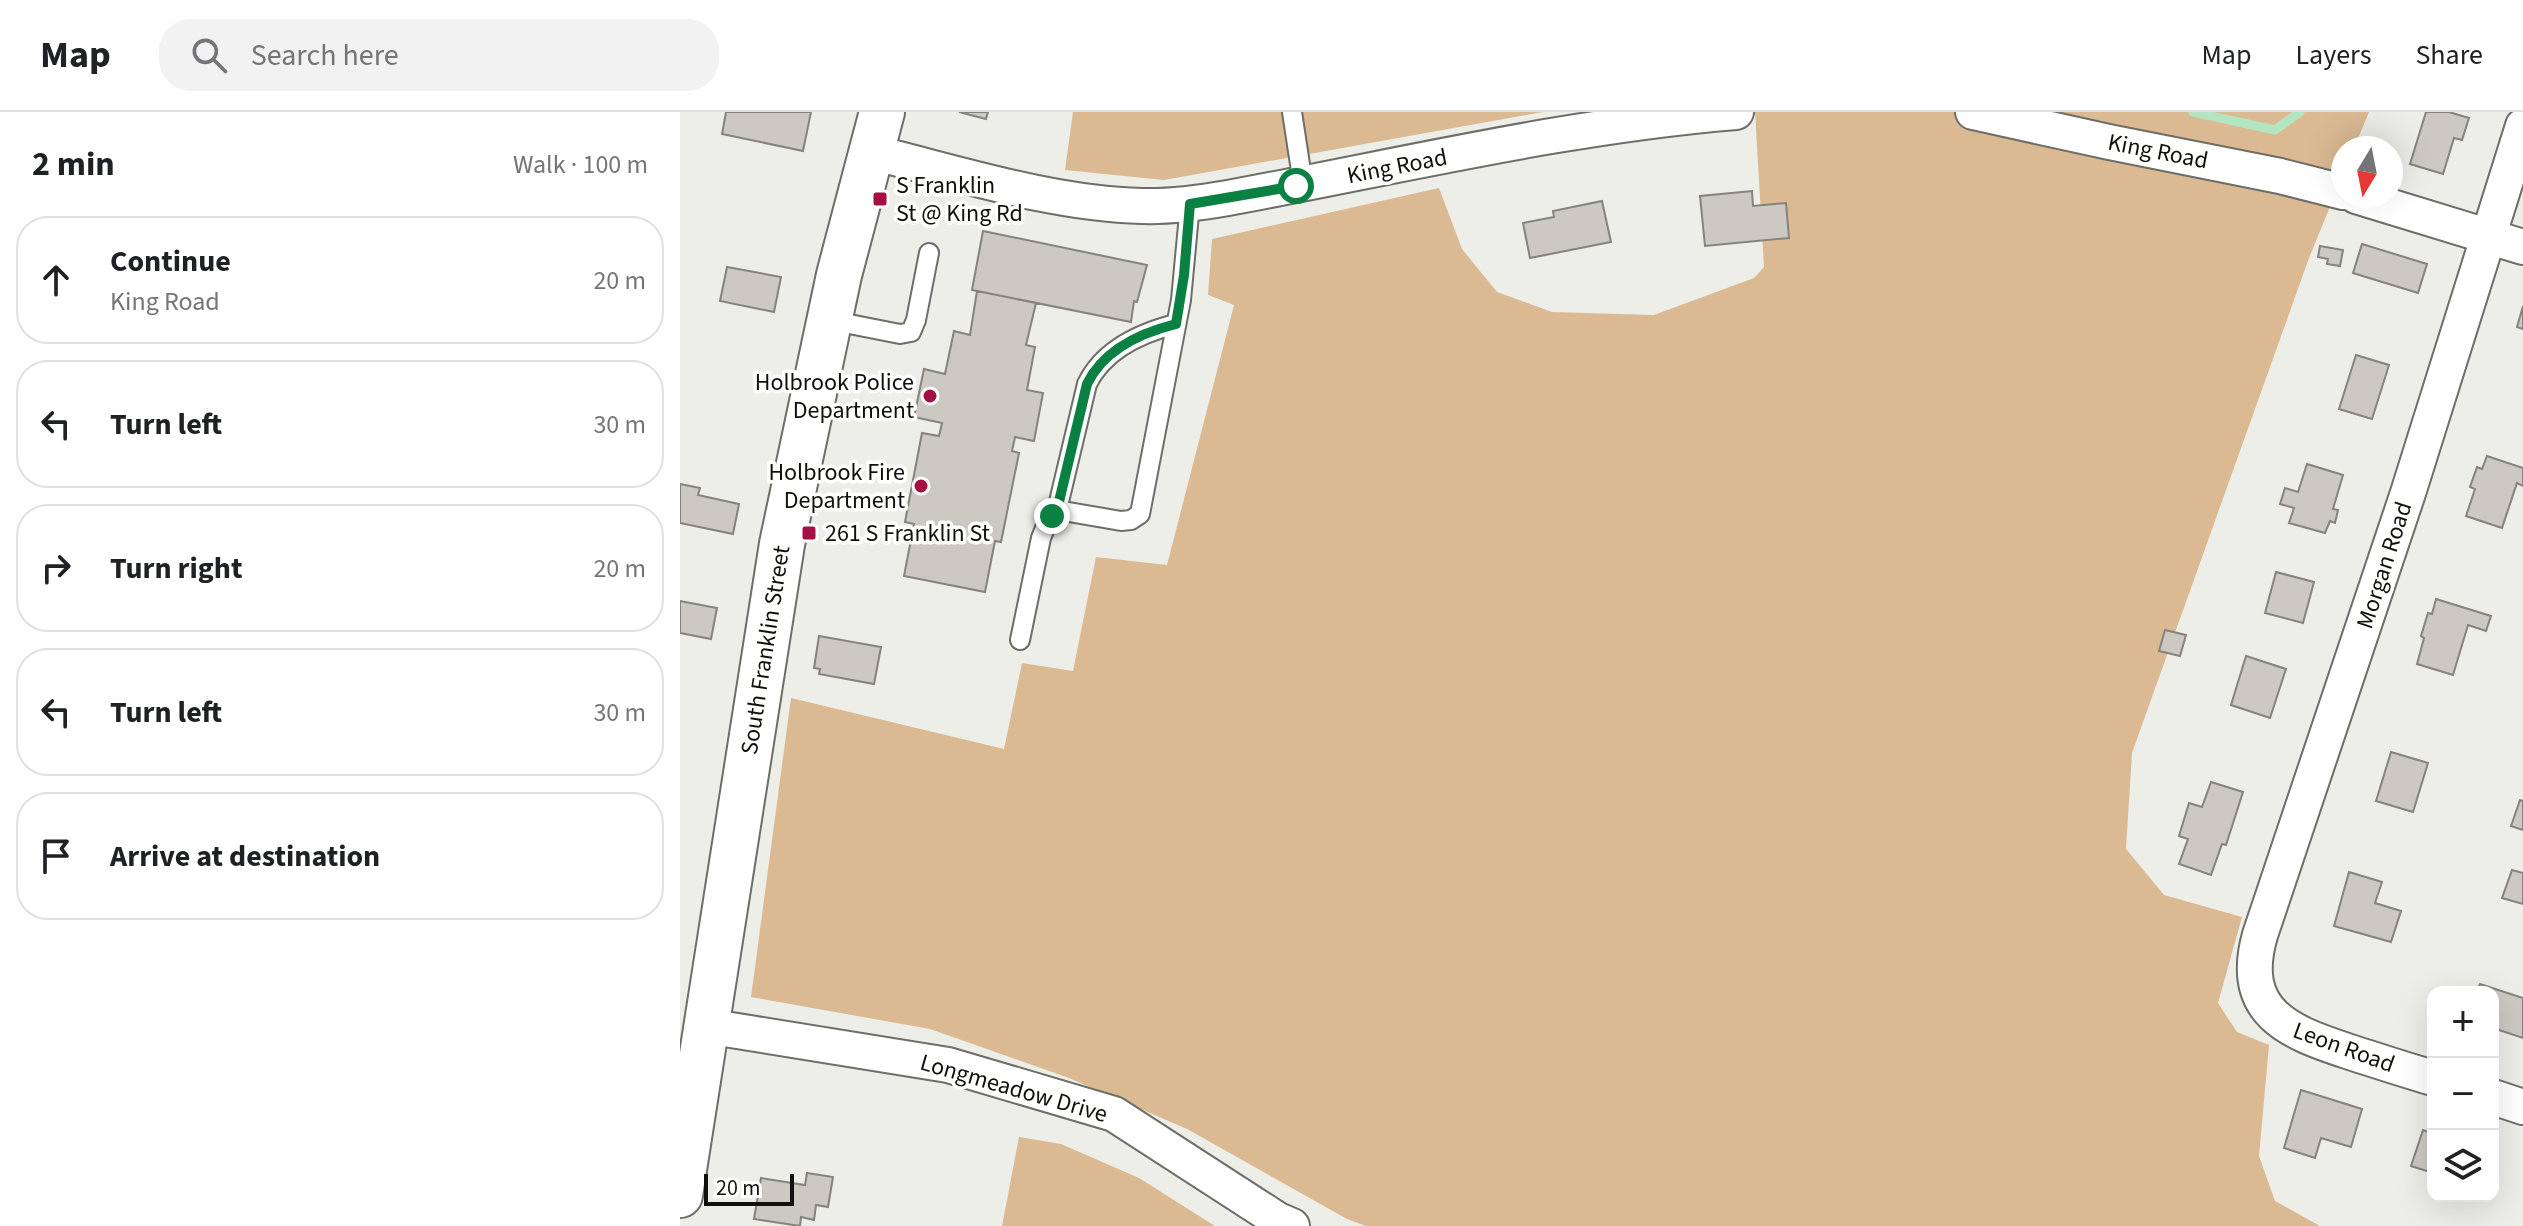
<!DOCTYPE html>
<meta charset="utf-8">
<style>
:root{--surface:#fff;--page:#f2f2f2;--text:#202124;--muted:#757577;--line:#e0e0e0}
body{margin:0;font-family:"Source Sans 3",sans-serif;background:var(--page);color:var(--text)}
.controls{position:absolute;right:24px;bottom:24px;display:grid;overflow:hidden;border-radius:16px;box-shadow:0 8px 32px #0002}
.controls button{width:72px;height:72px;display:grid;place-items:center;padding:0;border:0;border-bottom:2px solid var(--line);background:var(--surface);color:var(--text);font:40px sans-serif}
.compass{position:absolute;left:1651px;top:24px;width:72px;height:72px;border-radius:50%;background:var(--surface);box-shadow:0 8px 32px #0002;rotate:190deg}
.scale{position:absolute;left:24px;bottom:20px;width:90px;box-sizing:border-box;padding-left:8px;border:4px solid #10110e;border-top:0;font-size:22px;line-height:28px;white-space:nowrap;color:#10110e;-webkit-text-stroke:6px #fffffe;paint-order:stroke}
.stop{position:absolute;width:24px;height:24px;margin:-18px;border:6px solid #0b8043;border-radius:50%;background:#fff}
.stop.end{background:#0b8043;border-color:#fff;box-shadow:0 2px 8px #0008}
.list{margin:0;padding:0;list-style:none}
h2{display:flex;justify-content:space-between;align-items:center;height:104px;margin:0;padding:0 32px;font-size:34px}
h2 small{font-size:26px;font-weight:400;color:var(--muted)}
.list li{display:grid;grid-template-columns:52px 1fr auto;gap:24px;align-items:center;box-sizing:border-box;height:128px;margin:0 16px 16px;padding:0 16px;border:2px solid var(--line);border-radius:32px}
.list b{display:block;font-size:30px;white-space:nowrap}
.list p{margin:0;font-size:26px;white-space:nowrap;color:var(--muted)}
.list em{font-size:26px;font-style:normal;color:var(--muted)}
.icon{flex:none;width:44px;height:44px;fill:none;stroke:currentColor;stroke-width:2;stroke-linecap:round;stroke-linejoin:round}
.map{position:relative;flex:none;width:1843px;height:1114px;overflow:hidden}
header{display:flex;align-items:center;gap:48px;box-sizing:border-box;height:112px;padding:0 40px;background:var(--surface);border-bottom:2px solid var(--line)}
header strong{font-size:38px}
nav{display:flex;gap:44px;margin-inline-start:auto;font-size:28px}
.search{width:560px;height:72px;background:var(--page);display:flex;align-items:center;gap:20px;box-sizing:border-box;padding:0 28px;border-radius:32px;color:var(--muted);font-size:30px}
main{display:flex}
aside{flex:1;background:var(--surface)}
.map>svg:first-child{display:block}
.green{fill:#dbba93}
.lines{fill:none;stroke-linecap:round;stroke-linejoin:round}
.stream{stroke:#b3e5c1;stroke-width:9}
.building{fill:#cbc9c2;stroke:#85837d;stroke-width:2}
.service-casing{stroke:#6d6e68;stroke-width:22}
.minor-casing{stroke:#6d6e68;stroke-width:38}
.secondary-casing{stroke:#6d6e68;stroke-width:48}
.service{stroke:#fff;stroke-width:18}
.minor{stroke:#fff;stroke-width:34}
.secondary{stroke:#fff;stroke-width:44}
.route{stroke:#0b8043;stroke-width:10}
.poi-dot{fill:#a60f44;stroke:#fffffe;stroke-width:3}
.labels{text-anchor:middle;stroke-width:7;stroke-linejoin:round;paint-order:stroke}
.street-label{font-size:24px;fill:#10110e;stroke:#fffffe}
.poi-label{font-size:24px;fill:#10110e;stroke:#fffffe;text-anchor:start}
</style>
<header>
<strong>Map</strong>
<div class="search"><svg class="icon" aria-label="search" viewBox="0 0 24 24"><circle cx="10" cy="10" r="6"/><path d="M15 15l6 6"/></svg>Search here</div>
<nav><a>Map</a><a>Layers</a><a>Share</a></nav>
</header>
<main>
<aside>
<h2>2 min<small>Walk · 100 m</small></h2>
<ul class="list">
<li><svg class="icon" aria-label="ahead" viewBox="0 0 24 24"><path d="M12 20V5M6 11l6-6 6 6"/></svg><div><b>Continue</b><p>King Road</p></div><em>20 m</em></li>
<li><svg class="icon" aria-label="left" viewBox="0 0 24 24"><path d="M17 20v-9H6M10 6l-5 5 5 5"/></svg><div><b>Turn left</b></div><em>30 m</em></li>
<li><svg class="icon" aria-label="right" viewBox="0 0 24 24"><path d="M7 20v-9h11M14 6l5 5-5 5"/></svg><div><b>Turn right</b></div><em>20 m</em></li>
<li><svg class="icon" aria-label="left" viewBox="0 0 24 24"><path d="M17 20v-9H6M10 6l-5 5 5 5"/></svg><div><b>Turn left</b></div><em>30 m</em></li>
<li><svg class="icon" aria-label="arrive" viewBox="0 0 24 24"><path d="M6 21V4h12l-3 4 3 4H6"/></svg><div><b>Arrive at destination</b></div></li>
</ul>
</aside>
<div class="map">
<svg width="1843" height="1114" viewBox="0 0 1843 1114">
<rect width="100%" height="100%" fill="#edeee7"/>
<path class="green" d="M393,0H863L484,68L385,58Z
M1075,0H1689L1674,36H1663V63L1629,146L1452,641L1446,737L1484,783L1562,805L1538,891L1557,920L1589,933L1579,1044L1595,1089L1640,1114H686L667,1107L507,1017L389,966L250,917L71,885L111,586L324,637L342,551L393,559L416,445L487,453L554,193L528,183L532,127L759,76L782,137L817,180L872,200L974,203L1074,166L1084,155Z
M339,1025L381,1032L459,1066L535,1114H322Z"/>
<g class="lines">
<path class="stream" d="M1513,0L1595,18L1620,0"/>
</g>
<path class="building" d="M46,0H131L123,39L42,22Z
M279,0H308L306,7Z
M1746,0H1769L1789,6L1782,28L1774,26L1763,62L1730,52Z
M1072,79L1073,94L1106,91L1109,126L1025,134L1020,84Z
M922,89L931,130L850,146L843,111L874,105L873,99Z
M303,119L467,153L457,190L454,189L451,210L292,178Z
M1682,132L1747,152L1738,181L1673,161Z
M1640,134L1663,138L1660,154L1647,152L1648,147L1638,145Z
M47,155L101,165L94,200L40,189Z
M297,179L356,191L346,233L355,235L347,278L363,281L354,329L335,325L332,339L339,341L321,430L315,429L305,480L224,464L234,412L225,410L242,321L259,324L262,311L234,305L244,257L265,262L274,219L290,223Z
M1843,194V217L1837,215Z
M1676,243L1709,253L1692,307L1659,297Z
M1807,344L1843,356V374L1837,371L1822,416L1786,404L1795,377L1790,375L1797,355L1802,357Z
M1627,352L1663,363L1653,397L1658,398L1655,411L1650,409L1645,421L1609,411L1614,396L1600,392L1605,376L1618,380Z
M0,372L20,376L18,383L59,392L53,422L0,411Z
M1596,460L1634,470L1623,511L1585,501Z
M1756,487L1811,504L1806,519L1788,513L1773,563L1737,552L1744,526L1741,524L1748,501L1752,502Z
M0,489L37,496L31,527L0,521Z
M1485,518L1506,523L1500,544L1479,539Z
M139,524L201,535L194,572L139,562L140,557L134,556Z
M1566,544L1606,557L1590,606L1551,593Z
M1711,640L1748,651L1733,700L1696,689Z
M1531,670L1563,680L1546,733L1542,732L1531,763L1499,752L1508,727L1499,724L1509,691L1522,695Z
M1840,688L1843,689V718L1831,714Z
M1832,758L1843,761V792L1822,786Z
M1669,760L1702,770L1695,791L1721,799L1711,830L1654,814Z
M1800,872L1843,886V926L1813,916V880H1797Z
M1621,978L1682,997L1671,1035L1641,1026L1635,1046L1604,1036Z
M1743,1018L1753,1022V1061L1731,1054Z
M127,1061L153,1065L148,1095L136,1093L134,1108L121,1105L120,1114L74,1107L81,1066L125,1073Z"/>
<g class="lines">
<defs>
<path id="service" d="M612,0L623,72
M149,208L220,222L231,220L236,208L249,141
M377,398L441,409L451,408L460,402L501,188L510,92
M340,528L361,426L367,411L377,398L407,272C424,237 460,221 496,212"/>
<path id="minor" d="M1293,0L1429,30L1600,64L1663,80
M191,40C278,61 372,92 462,94C491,95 519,91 548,86C716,55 885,14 1056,0
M1676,84L1843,135
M26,914L268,953L434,1002L598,1108L612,1114
M1753,966C1725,958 1698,949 1670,940C1608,920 1558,900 1580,823L1728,381L1843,14
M1813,985L1843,995"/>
<path id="secondary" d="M0,1083L102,432L159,163L202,0"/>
</defs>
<use href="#service" class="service-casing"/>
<use href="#minor" class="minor-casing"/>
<use href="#secondary" class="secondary-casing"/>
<use href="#service" class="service"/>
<use href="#minor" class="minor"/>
<use href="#secondary" class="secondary"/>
</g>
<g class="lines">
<path class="route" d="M372,404L377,398L407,272C424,237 460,221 496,212L504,163L510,92L616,74"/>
</g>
<g class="poi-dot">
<rect x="192" y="79" width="16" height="16" rx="4"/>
<circle cx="250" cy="284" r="8"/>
<circle cx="241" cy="374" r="8"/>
<rect x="121" y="413" width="16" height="16" rx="4"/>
</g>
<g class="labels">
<g class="street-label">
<text transform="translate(1478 39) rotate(11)" y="8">King Road</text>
<text transform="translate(717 54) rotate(-11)" y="8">King Road</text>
<text transform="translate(1704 453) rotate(-72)" y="8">Morgan Road</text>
<text transform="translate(85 538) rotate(-81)" y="8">South Franklin Street</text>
<text transform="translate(1664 935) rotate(20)" y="8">Leon Road</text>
<text transform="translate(334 976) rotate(16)" y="8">Longmeadow Drive</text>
</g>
<g class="poi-label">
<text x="216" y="81">S Franklin<tspan x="216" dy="28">St @ King Rd</tspan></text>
<text x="234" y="278" text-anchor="end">Holbrook Police<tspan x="234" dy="28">Department</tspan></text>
<text x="225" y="368" text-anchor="end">Holbrook Fire<tspan x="225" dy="28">Department</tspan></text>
<text x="145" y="429">261 S Franklin St</text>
</g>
</g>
</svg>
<div class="controls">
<button>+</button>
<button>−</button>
<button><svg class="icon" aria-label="layers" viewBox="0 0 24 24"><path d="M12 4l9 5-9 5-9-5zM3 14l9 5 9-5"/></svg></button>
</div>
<svg class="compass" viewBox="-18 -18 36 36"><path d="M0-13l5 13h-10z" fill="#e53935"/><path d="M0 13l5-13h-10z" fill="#757577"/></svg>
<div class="scale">20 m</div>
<div class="stop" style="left:616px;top:74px"></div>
<div class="stop end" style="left:372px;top:404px"></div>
</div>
</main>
